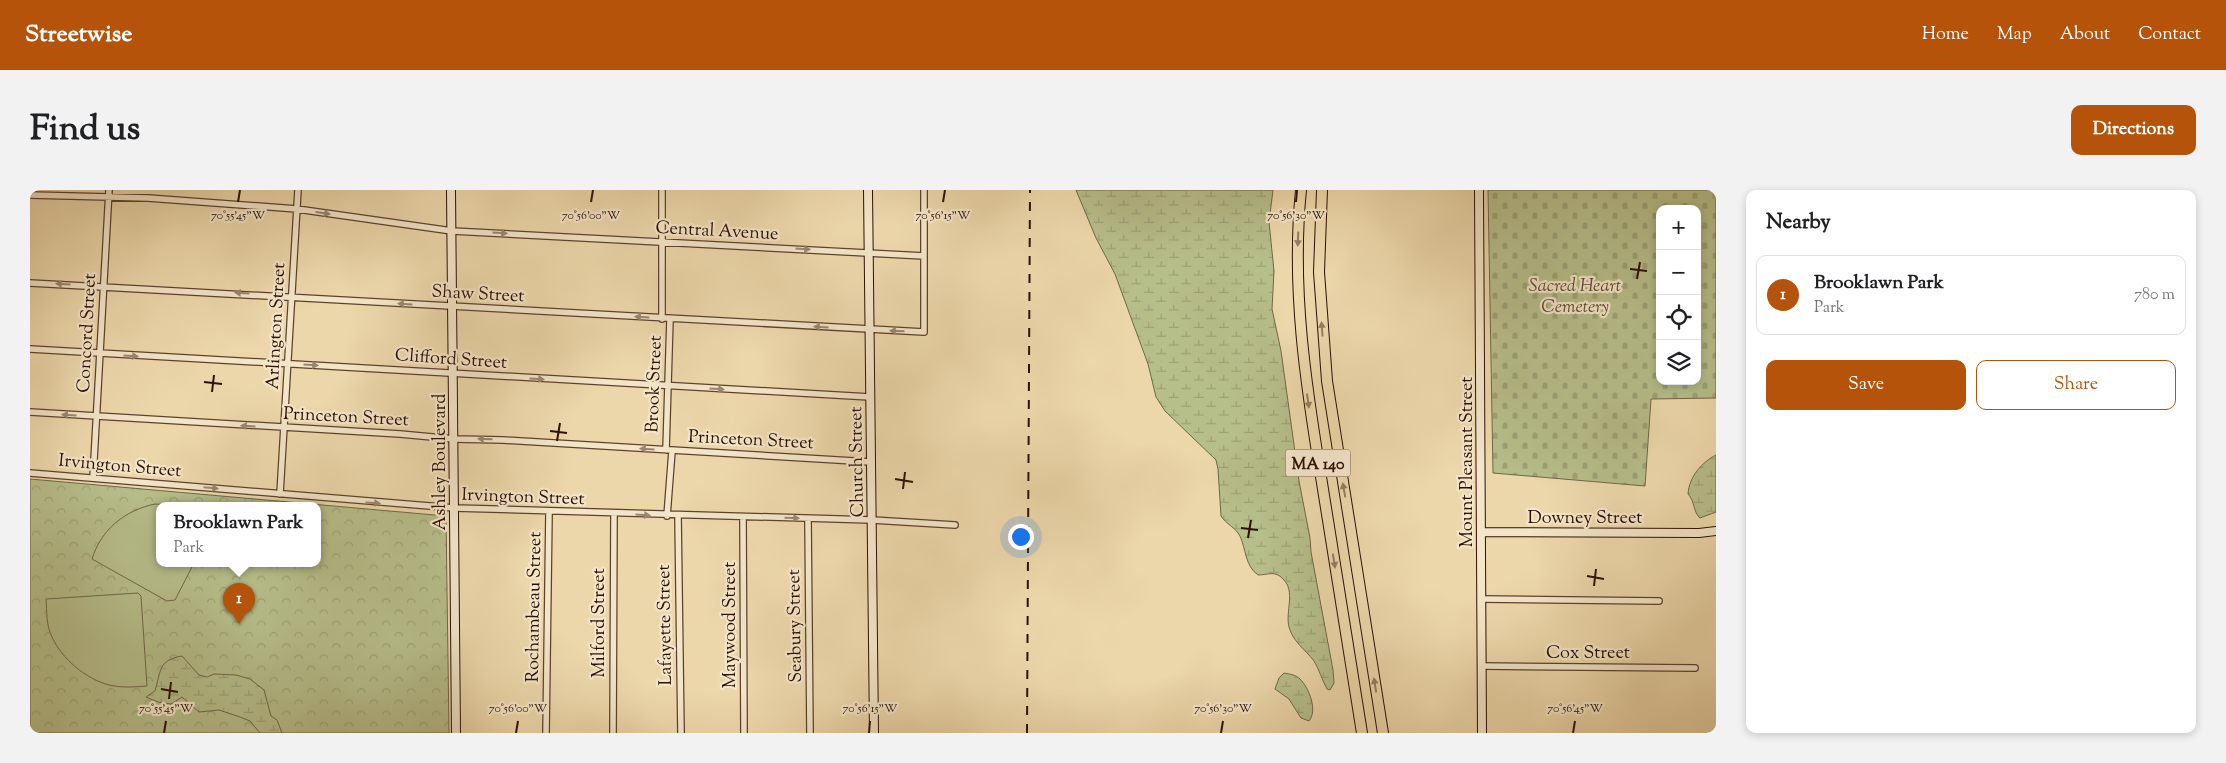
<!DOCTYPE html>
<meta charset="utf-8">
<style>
:root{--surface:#fff;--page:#f2f2f2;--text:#202124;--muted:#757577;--line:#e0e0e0;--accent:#b45309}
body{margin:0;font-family:"Sorts Mill Goudy",serif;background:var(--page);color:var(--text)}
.controls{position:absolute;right:15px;top:15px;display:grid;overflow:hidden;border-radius:10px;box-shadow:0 2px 8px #0003}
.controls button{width:45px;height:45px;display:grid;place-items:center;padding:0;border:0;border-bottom:1px solid var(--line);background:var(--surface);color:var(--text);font:25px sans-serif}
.you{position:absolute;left:990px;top:346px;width:18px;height:18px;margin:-12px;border:4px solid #fff;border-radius:50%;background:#1a73e8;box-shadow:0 0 0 8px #1a73e833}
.badge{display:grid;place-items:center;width:32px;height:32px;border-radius:50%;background:var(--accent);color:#fff;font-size:16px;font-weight:700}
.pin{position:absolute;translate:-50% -41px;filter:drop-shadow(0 1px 2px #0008)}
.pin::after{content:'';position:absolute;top:26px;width:18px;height:15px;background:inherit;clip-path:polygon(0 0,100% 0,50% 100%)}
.popup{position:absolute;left:126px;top:312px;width:165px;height:65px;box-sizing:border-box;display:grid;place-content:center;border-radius:10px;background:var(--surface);filter:drop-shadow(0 1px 4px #0005);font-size:16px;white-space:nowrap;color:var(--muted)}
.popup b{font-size:19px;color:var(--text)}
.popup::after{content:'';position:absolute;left:50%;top:100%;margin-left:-10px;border:10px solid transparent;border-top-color:var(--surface)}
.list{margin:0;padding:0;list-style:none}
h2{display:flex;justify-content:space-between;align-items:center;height:65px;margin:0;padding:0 20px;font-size:21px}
h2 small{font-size:16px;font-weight:400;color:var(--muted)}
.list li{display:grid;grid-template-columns:32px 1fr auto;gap:15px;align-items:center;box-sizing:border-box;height:80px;margin:0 10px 10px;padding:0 10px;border:1px solid var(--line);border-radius:10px}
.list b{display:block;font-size:19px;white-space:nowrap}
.list p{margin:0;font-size:16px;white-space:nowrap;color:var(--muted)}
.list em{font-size:16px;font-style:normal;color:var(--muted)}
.actions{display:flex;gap:10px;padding:15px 20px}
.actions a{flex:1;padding:11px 0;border:1px solid var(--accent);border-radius:10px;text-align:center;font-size:18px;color:var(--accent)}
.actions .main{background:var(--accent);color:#fff}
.icon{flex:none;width:28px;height:28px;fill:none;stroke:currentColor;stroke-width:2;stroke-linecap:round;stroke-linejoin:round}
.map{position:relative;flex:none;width:1686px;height:543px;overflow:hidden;border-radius:10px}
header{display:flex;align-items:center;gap:30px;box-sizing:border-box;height:70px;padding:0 25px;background:var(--accent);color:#fff}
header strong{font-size:24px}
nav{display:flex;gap:28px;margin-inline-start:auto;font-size:18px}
.intro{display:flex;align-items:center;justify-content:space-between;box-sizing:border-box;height:120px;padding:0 30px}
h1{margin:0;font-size:35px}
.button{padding:12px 22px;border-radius:10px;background:var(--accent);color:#fff;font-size:18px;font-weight:700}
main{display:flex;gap:30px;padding:0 30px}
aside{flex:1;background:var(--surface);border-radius:10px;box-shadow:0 2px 8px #0003}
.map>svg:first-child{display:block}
.forest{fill:url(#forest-crowns);stroke:#706747;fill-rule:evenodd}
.wetland{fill:url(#wetland-marsh);stroke:#706747}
.cemetery{fill:url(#cemetery-stones);stroke:#706747;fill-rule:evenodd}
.pitch{fill:#b6be8a;stroke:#706747}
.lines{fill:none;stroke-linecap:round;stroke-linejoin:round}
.street-casing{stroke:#5b422e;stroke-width:8}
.secondary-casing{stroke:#2b1004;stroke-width:10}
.highway-casing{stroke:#2b1004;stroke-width:12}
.street{stroke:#f3e5c8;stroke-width:5.5}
.secondary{stroke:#f3e5c8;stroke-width:8}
.highway{stroke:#ecd7aa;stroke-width:10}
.rail{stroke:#2b1004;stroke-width:2;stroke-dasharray:9 9;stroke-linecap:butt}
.oneway{fill:#998570}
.oneway2{fill:#957d5f}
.ticks{fill:none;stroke:#2b1004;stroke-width:2}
.labels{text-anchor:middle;stroke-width:4.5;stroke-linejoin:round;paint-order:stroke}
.shield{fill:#f3e5c8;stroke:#67503f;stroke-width:1}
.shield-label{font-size:16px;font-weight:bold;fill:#2b1004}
.street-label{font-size:18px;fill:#2b1004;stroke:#f3e5c8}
.park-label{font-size:18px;font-style:italic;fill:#5c4d33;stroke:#f3e5c8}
.ticks-label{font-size:12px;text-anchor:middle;fill:#2b1004;stroke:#f3e5c8;stroke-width:4.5;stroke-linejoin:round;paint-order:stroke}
</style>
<header>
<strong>Streetwise</strong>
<nav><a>Home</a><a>Map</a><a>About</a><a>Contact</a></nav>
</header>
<div class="intro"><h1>Find us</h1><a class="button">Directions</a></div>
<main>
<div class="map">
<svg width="1686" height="543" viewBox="0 0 1686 543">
<defs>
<pattern id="forest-crowns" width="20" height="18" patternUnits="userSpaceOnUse" patternTransform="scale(1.25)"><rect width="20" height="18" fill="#b6be8a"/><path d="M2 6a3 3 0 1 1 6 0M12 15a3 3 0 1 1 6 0" fill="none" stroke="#9da275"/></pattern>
<pattern id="wetland-marsh" width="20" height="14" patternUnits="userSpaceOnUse" patternTransform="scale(1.25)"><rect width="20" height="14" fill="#b6be8a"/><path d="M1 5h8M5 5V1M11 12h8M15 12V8" fill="none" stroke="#9da275"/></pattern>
<pattern id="cemetery-stones" width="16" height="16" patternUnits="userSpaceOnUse" patternTransform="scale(1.25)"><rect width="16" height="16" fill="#b6be8a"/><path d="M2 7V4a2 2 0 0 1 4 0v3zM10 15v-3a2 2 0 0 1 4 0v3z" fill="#9da275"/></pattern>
</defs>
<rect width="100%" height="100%" fill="#ecd7aa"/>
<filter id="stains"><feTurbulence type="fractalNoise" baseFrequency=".004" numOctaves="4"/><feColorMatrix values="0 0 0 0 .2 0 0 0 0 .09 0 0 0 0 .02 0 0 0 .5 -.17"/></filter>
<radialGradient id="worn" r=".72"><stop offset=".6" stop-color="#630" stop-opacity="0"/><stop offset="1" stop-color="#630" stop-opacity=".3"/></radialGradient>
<path class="forest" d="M0,289L416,326L419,543H0ZM130,315H288V373H130Z"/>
<path class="wetland" d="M1046,0H1243L1239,32L1244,81L1242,119L1251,161L1269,291L1280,348L1281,362L1303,480L1304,493L1300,500L1297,499C1292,490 1289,479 1284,471C1275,459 1263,452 1259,437C1255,422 1266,401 1253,389C1245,380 1238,385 1228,385C1215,376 1216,359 1210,346C1205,337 1196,334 1191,326L1188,279L1186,270L1135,221L1126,207L1118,174L1085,84L1066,48Z
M1686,265V322L1670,328C1663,322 1665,311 1658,304C1659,287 1672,272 1686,265Z
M152,466L169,485L177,487L184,484L206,485L220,489L234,500L241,526L247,530L252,543H230L220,531L210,527L189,520L169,522L152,507L141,514L128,512L116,507L125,501C131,481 128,470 152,466Z
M1254,483C1260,484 1266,485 1270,489C1279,498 1288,520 1279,531L1271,528L1259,509L1245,499L1249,488Z"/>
<path class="cemetery" d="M1458,0H1686V208L1621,209L1615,296L1463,283ZM1630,19H1667V191H1630Z"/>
<path class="pitch" d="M125,314L139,315H130V373H164L145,410L137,411L62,369C71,339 96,320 125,314Z
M108,403L111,406L117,496C104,497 92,498 79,495C56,489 32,469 22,447C16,435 17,422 16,409Z"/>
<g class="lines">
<defs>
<path id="street" d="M632,0V129
M0,5L118,8L267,19L422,41L894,66
M0,93L894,142V0
M0,159L840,207
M0,222L370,244L424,249L473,250L841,272
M636,260L640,129
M0,283L424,318L842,330L925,335
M63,288L79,0
M250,304L268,0
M637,326L642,261
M648,326L651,543
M713,328L714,543
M778,329L780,543
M1452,409L1629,411
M1451,476L1665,478
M516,543L519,322
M583,543L584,323"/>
<path id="secondary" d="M421,0L426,543
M838,0L844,543
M1449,0L1452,543
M1452,342L1669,343L1686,341"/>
<path id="highway" d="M1271,0C1261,99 1276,196 1292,293C1305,376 1319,460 1332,543
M1292,0L1289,82L1297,191L1353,543"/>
</defs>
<use href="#street" class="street-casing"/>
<use href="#secondary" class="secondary-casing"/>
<use href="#highway" class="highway-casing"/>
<use href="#street" class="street"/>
<use href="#secondary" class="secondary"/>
<use href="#highway" class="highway"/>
<path class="rail" d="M997,543L1000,0"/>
</g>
<defs><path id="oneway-solid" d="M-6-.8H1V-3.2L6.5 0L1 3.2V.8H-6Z" transform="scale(1.25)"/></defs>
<g class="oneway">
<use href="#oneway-solid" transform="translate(293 23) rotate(8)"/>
<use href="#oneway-solid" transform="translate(470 43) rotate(3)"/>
<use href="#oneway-solid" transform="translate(773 59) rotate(3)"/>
<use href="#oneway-solid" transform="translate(33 94) rotate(-177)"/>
<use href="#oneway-solid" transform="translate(212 103) rotate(-176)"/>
<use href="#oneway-solid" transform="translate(375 114) rotate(-176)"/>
<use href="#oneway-solid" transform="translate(612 127) rotate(-176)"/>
<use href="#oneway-solid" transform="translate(791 137) rotate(-177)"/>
<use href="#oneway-solid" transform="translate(867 141) rotate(-178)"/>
<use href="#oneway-solid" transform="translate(101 166) rotate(4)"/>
<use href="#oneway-solid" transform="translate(281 175) rotate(3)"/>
<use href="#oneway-solid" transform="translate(507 189) rotate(3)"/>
<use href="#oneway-solid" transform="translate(687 199) rotate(3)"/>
<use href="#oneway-solid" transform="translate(39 225) rotate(-176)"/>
<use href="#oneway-solid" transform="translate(218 236) rotate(-176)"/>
<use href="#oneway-solid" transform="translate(455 249) rotate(-179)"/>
<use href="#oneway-solid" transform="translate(617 259) rotate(-177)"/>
<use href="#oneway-solid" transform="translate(181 298) rotate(5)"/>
<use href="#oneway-solid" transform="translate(343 313) rotate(4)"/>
<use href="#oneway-solid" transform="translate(613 325) rotate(3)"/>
<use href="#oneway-solid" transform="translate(762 328) rotate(1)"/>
</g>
<g class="oneway2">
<use href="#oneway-solid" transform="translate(1268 49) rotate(92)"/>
<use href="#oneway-solid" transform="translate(1292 139) rotate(-94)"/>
<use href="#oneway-solid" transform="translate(1278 211) rotate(82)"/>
<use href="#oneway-solid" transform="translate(1314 300) rotate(-100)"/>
<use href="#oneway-solid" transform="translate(1304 371) rotate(81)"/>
<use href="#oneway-solid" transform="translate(1345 495) rotate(-99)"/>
</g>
<path class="ticks" d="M208,12L210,0M561,12L563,0M913,12L915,0M1266,12L1267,0M1600,79L1617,81M1607,89L1610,72M174,192L192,194M182,202L184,185M520,241L537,243M527,251L530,233M865,289L883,292M873,299L875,282M1211,338L1228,340M1218,348L1221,330M1557,386L1574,389M1564,396L1566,379M131,499L148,502M139,509L141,492M134,543L136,531M486,543L488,531M839,543L840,531M1191,543L1193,531M1543,543L1545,531"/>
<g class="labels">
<rect class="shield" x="1255.5" y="259.5" width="65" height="27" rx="4"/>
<g class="shield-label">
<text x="1288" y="279">MA 140</text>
</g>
<g class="street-label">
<text transform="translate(687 40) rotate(3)" y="6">Central Avenue</text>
<text transform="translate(448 103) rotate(3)" y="6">Shaw Street</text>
<text transform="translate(245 136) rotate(-87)" y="6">Arlington Street</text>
<text transform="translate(56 143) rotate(-87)" y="6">Concord Street</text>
<text transform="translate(421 168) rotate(4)" y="6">Clifford Street</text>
<text transform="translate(623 194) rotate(-88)" y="6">Brook Street</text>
<text transform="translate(316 226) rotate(3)" y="6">Princeton Street</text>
<text transform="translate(721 249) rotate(3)" y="6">Princeton Street</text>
<text transform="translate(409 272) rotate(-90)" y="6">Ashley Boulevard</text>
<text transform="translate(826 272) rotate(-91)" y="6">Church Street</text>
<text transform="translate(1436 272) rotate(-90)" y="6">Mount Pleasant Street</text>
<text transform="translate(90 275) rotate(5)" y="6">Irvington Street</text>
<text transform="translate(493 306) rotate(2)" y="6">Irvington Street</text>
<text x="1555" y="333">Downey Street</text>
<text transform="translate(503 417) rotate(-89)" y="6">Rochambeau Street</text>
<text transform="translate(568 433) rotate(-90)" y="6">Milford Street</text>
<text transform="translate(634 435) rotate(-91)" y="6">Lafayette Street</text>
<text transform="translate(699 435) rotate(-90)" y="6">Maywood Street</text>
<text transform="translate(764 436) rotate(-91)" y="6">Seabury Street</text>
<text x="1558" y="468">Cox Street</text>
</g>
<g class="park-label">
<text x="1545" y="101">Sacred Heart<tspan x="1545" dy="21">Cemetery</tspan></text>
</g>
</g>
<g class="ticks-label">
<text x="208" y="29">70°55'45"W</text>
<text x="561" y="29">70°56'00"W</text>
<text x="913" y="29">70°56'15"W</text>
<text x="1266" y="29">70°56'30"W</text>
<text x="136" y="522">70°55'45"W</text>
<text x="488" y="522">70°56'00"W</text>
<text x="840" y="522">70°56'15"W</text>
<text x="1193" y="522">70°56'30"W</text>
<text x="1545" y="522">70°56'45"W</text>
</g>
<rect width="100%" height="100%" filter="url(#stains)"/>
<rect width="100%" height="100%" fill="url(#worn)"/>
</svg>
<div class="controls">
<button>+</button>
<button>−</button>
<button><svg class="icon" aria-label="locate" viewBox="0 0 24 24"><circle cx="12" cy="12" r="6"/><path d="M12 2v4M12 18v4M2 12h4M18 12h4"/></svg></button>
<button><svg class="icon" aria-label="layers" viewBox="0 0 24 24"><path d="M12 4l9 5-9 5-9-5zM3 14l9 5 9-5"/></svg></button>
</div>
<div class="you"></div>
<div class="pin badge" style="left:209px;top:434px">1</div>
<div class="popup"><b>Brooklawn Park</b>Park</div>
</div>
<aside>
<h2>Nearby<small></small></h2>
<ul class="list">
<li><span class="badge">1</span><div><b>Brooklawn Park</b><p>Park</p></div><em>780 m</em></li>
</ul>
<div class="actions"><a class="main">Save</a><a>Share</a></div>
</aside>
</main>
